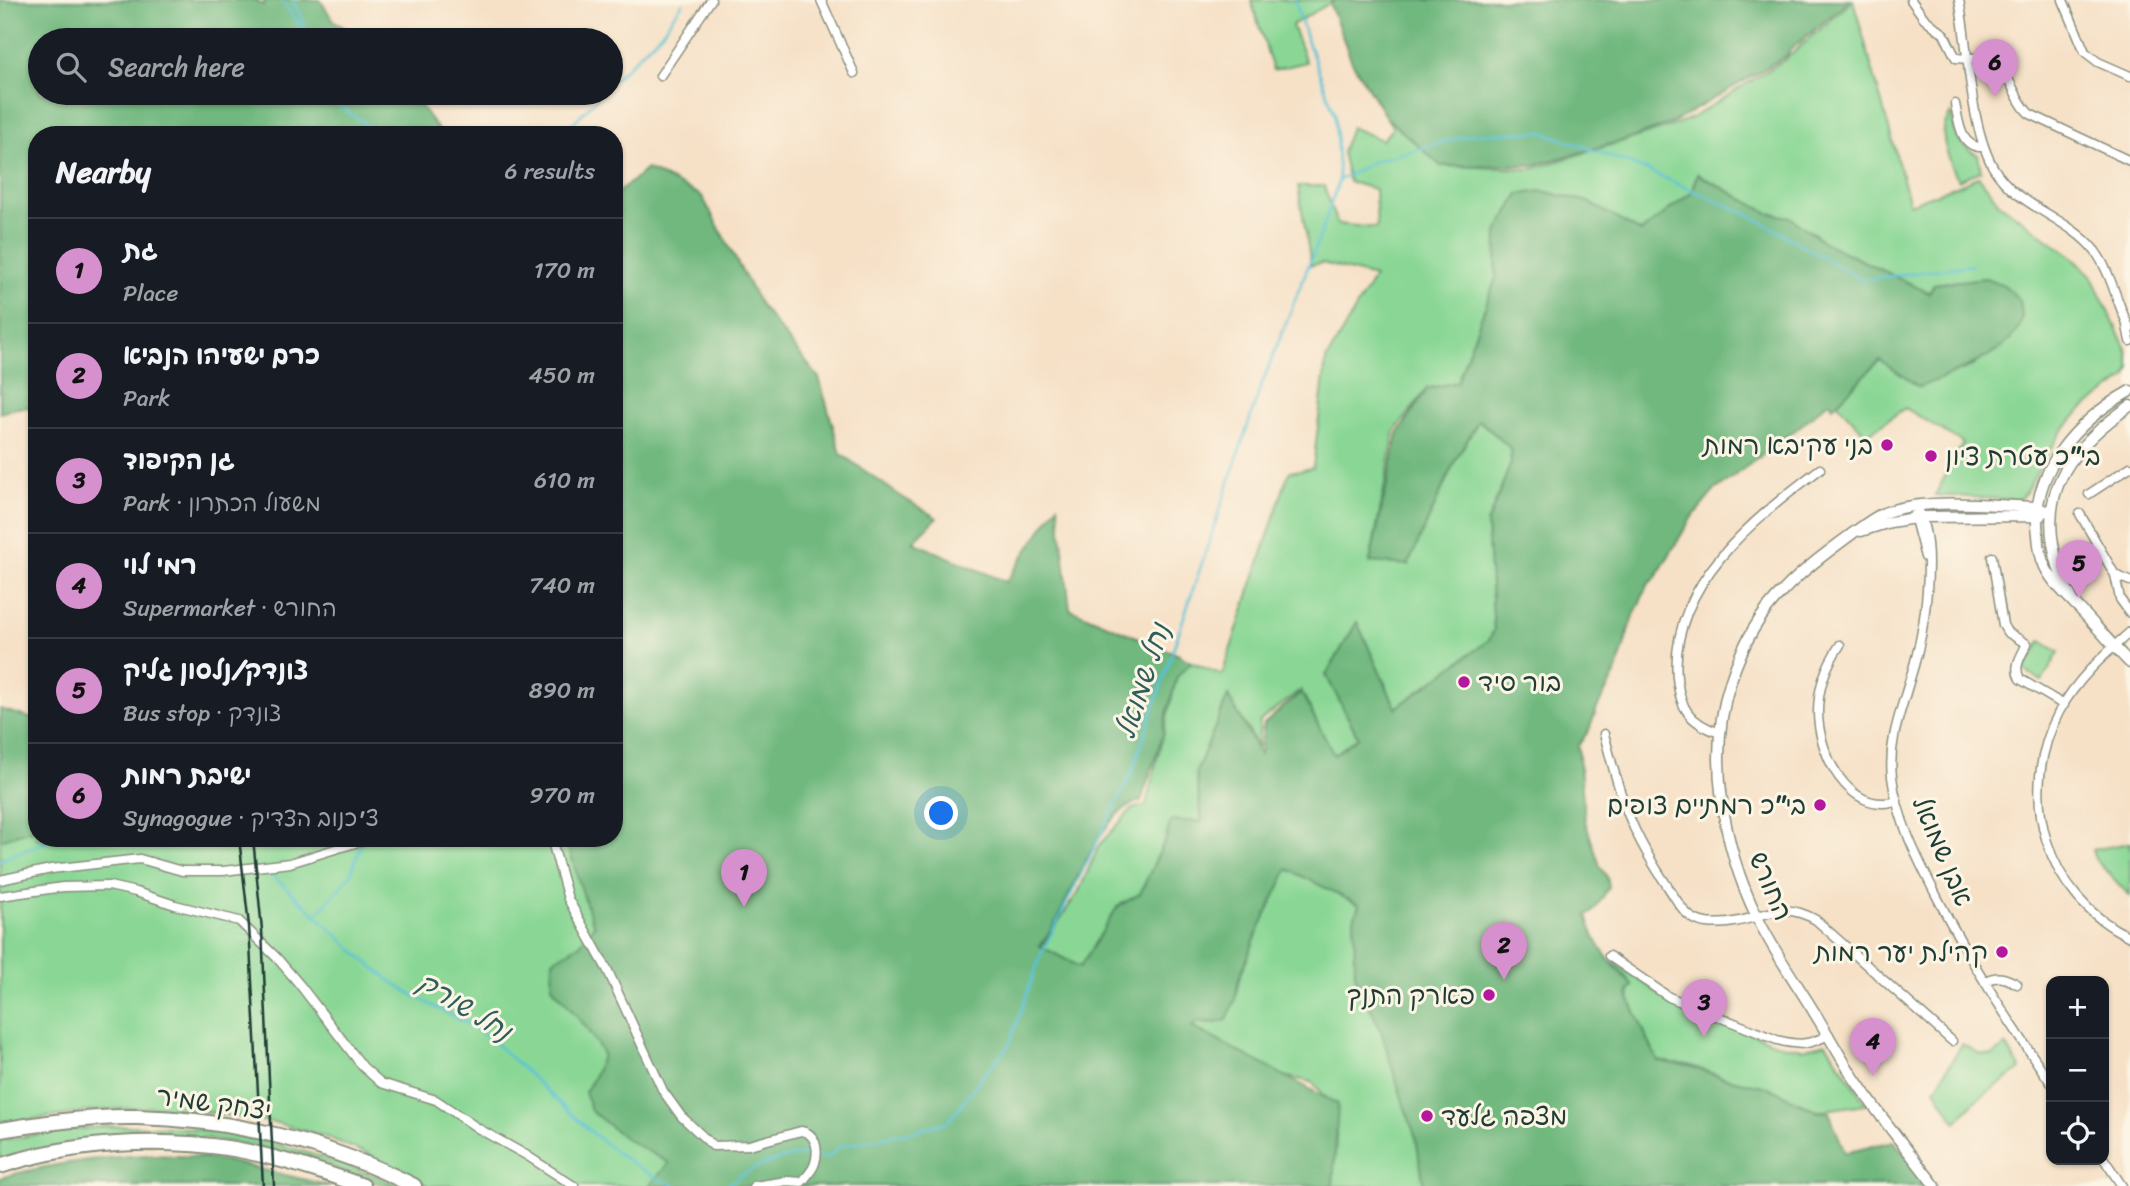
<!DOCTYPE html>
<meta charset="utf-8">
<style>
:root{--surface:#171b24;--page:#242831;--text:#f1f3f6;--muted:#9ea1a6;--line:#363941;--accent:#d690ce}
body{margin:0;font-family:Sriracha,"Playpen Sans Hebrew",sans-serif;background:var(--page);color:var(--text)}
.controls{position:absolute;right:21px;bottom:21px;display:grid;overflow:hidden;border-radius:14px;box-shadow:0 2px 5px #0004}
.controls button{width:63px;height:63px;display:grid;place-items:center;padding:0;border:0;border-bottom:2px solid var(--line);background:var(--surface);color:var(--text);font:35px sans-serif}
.you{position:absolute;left:942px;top:814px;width:24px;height:24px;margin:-18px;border:5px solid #fff;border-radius:50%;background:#1a73e8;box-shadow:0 0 0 10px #1a73e833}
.badge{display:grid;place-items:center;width:46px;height:46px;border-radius:50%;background:var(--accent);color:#111;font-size:23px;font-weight:700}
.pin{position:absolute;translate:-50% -58px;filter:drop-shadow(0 2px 4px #0008)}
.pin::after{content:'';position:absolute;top:37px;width:24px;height:21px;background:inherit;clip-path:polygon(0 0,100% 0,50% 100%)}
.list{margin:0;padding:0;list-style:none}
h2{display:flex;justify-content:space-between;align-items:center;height:91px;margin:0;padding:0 28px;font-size:30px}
h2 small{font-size:23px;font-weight:400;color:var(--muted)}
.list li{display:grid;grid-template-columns:46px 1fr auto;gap:21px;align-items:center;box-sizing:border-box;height:105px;padding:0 28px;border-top:2px solid var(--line)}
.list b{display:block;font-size:26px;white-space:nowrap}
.list p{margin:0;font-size:23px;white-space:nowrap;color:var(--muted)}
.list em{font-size:23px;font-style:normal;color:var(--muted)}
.icon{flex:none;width:38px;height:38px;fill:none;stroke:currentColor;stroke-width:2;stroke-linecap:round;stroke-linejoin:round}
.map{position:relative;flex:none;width:2130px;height:1186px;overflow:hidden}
.search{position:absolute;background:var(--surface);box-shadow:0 2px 5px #0004;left:28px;top:28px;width:595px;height:77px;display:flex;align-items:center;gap:18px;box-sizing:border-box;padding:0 24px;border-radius:38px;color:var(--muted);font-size:26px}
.panel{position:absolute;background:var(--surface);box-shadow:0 2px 5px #0004;left:28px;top:126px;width:595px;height:721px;border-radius:28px}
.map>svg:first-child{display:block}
.green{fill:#8ad795;stroke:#548a64;stroke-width:2}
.forest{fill:#6fb87e;stroke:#477a59;stroke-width:2}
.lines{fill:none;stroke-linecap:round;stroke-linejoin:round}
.stream{stroke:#59c2d5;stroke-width:2.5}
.minor-casing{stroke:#8a8f7e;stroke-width:11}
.tertiary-casing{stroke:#8a8f7e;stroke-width:13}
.trunk-casing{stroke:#8a8f7e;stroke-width:18}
.minor{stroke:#fff;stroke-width:8}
.tertiary{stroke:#fff;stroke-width:10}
.trunk{stroke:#fff;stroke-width:14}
.rail{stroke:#1f3d34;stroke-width:2.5}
.poi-dot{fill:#b5179e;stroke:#fcf5e5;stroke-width:2.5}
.labels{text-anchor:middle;stroke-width:6;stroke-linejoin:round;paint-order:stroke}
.poi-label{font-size:26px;fill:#1f3d34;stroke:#fcf5e5;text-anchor:end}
.street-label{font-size:26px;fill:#1f3d34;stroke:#fcf5e5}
.water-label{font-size:28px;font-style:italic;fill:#2e5e5c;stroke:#fcf5e5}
</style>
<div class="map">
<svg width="2130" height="1186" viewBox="0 0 2130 1186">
<rect width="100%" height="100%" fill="#fcf5e5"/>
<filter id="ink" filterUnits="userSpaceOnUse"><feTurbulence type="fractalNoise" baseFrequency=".0143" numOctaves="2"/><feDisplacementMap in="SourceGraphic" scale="14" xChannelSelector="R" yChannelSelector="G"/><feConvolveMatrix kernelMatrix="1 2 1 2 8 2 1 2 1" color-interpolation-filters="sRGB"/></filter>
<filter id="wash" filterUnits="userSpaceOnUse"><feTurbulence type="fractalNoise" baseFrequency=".00686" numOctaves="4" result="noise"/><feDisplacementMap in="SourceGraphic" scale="28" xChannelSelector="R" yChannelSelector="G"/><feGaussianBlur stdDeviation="1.57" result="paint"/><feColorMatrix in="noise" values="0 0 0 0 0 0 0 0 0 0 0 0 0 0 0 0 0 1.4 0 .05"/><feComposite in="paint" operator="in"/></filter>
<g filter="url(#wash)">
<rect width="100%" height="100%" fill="#f6e1c7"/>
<path class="green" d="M1251,0H1335L1292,25L1306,62L1273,70Z
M1853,0L1910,204L1979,177L1999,203L2071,256L2091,275L2127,351L2130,369L2126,378L2079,412L2059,435L2025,493L2019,500L1935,495L1963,443L1905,408L1866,435L1837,403L1880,359L1919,387L1975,365L1986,278L1934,284L1930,293L1825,243L1814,233L1768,213L1698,174L1693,191L1641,232L1588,202L1543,191L1497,232L1496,278L1457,382L1427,389L1395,431L1370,562L1455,461L1478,420L1510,447L1511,463L1487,524L1494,630L1489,640L1396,708L1357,623L1326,675L1359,737L1333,755L1301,690L1260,721L1258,746L1228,697L1196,772L1202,822L1171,821L1166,838L1140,894L1118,906L1081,968L1042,947L1080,889L1099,845L1132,809L1146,805L1177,676L1191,662L1222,675L1289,472L1313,468L1326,360L1374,277L1322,263L1311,265L1298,186H1324L1337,224L1377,228L1375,189L1349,182L1342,152L1351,127L1382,140L1393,128L1386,117L1441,166L1532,169L1669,127L1692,118L1786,59Z
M1951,113C1956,137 1955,143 1978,155L1981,171L1958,180C1949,159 1935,133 1951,113Z
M2041,641L2059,652L2042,681L2024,670Z
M37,828V838H574L683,1165L663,1186H429L368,1154L329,1138L277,1123L188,1109L151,1107L93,1111L0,1124V836Z
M2130,843V896L2095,859L2092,850Z
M1310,866L1354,876L1456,1186H1329L1336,1108L1312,1082L1221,1062L1169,1030L1271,868Z
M1611,960L1671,1002L1781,1045L1802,1049L1826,1043L1866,1104L1818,1111L1769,1088L1726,1078L1689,1065L1657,1061L1630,1000L1629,990L1633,985Z
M1962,1044L1980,1054L1993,1055L2006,1046L2021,1069L1975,1101L1956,1122L1935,1089Z
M110,1126C135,1126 161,1126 186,1128C260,1135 331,1158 400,1186C372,1186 335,1166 307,1158C273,1149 239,1143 205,1138L0,1160V1140L68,1130Z"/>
<path class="forest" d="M0,0H255L263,5L265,0H320L333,20L362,40H40V93H411L442,135H37V407L16,408L0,413Z
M1335,0H1850L1789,51L1788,55L1672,123L1632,138L1535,165L1441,166L1386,117L1352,62L1330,4Z
M647,169L702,196L760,305L819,378L841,454L899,495L937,518L913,542L1006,582L1058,505L1070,609L1179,655L1191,662L1177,677L1163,728L1164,732L1141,801C1094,812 1069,911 1040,946L1080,967L1118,906L1140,894L1166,838L1171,820L1202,822L1196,772L1228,696L1260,754L1264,724L1301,692L1334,755L1358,737L1326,675L1357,622L1396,708L1489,640L1494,630L1487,524L1511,463L1510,448L1479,420L1455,461L1408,565L1370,562L1398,434L1427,389L1457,382L1496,278L1497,232L1519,194L1543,191L1588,202L1641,232L1693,191L1697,174L1768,213L1790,217L1825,243L1929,293L1934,284L1986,278L2004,285L2020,300C2021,307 2023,315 2021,322C2012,353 1947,376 1919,387L1880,360L1833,407L1830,402L1827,403L1798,428L1714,491L1690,520L1655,579L1649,583L1632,619L1617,670L1597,708L1589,730L1578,746L1585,821L1600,866L1607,877L1609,887L1593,912L1587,915C1597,951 1609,960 1633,986L1628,990L1629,999L1658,1061L1689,1066L1725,1078L1768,1087L1818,1112H1829L1845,1153L1894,1141L1928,1186H1424L1416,1138L1404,1105L1381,1031L1355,975L1354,919L1359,905L1288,869L1260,927L1239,978L1235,1000L1227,1020L1216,1023L1198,1022L1192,1027L1338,1104L1333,1186H649L669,1163L626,1139L591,1111L585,1092L593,1079L603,1054C589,1029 571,1008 552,987L553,960L580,944L594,925C582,897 576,867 565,838H614V196Z
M0,709L37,720V828L0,840Z
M150,1155L203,1157L227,1161L331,1186H0V1178C49,1164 99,1157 150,1155Z"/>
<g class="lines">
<path class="stream" d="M281,0L311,40
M293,0L309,35
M611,83L661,33L683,3
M333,93L338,105L382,135
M556,135L570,126L602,93
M1339,180L1375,161L1473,134L1543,132L1634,165L1752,216L1862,280L1972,265
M218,838L234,848
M0,860L55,838
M273,876C315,912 352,954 397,985C429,1008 468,1018 497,1045C550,1091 610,1161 675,1186
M317,914L350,876L361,845
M727,1186C744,1170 781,1156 805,1155C812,1154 820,1157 827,1158L841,1146L915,1131L949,1121L985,1073L1009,1045L1041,954L1133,770L1260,389L1322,231L1339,180L1335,115L1305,34L1295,0"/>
</g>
</g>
<g filter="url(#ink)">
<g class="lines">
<defs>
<path id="minor" d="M821,0L854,73
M1911,0L1924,18L1944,34L1956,58C1968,60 1979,55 1990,59C2008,65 2014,101 2030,114L2130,161
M1959,0C1969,49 1969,124 1993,167C2016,207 2067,216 2095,251C2112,274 2117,305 2130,329
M2063,0L2085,52L2098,62L2130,76
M660,76L711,0
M1955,104C1959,122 1960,149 1984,147
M2127,326L2130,341
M2089,494L2130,467
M1916,507C1926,523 1928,543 1928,563C1928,603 1922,641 1910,679C1901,711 1888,742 1892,777C1897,819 1918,860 1937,897C1970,962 2010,1023 2051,1083
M2080,514L2115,575L2120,599L2130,613
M1914,515L1925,557
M1992,557L2003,625L2007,632L2027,644C2021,656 2013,667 2020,679L2064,705
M2115,575L2130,581
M2130,632C2103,656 2076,680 2059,712C2016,794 2045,897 2130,937
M1840,645C1827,664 1818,688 1818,712C1818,753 1848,815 1897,801
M1720,733C1690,723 1680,709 1677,678C1669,585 1754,519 1820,469
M1604,734C1612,763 1619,794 1631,821C1641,845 1654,866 1668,887C1675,897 1681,910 1691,917C1702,925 1715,924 1728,923C1764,919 1779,899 1816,920L1952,1041
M551,838L568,899L608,971L663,1091L681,1116L713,1146L749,1145L801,1131C816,1133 819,1149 815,1163C813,1170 807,1176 802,1182L787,1181L754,1186
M0,880L51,869L140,859L182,871H223L290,863L371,838
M0,896L63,887L109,886L136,892L175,905L239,921L277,958L300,985L363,1067L381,1083L436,1100L479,1129L526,1155L574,1186
M1609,956L1669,997L1777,1040C1800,1046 1808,1045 1829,1035
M1985,981C1997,975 2005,977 2017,984
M2104,1159L2122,1186"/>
<path id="tertiary" d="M2130,391C2078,420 2029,472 2038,535C2039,546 2040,557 2045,567C2053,583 2066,595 2079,608C2096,626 2112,645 2130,663
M1861,531L1890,522L1922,517L2040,516
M2071,596C2061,580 2056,562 2053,544C2042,480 2081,440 2130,406
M1935,1186C1909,1152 1882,1119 1858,1084C1842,1061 1829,1036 1814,1012C1795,981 1773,950 1757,917C1723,847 1706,755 1731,680C1742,646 1758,615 1784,590C1805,568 1829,551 1853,533C1863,526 1873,518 1884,513C1924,497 1994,506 2037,507L2050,513"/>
<path id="trunk" d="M0,1130C45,1123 91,1116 137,1117C232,1119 330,1143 414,1186
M0,1166C73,1142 158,1137 234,1149C278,1157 321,1171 363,1186"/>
</defs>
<use href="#minor" class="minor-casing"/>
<use href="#tertiary" class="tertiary-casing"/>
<use href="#trunk" class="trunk-casing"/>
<use href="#minor" class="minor"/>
<use href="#tertiary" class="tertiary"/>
<use href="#trunk" class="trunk"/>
<path class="rail" d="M239,838L249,926L263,1186
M253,838L262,930L274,1186"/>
</g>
</g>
<g class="poi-dot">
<circle cx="1887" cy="445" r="7"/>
<circle cx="1931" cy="456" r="7"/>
<circle cx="1464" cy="682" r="7"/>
<circle cx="1820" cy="805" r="7"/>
<circle cx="2002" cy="952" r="7"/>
<circle cx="1489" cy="995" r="7"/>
<circle cx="1427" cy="1116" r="7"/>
</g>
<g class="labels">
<g class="poi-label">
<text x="1873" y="454">בני עקיבא רמות</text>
<text x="1945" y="465" text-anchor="start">בי"כ עטרת ציון</text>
<text x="1478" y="691" text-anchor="start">בור סיד</text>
<text x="1806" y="814">בי"כ רמתיים צופים</text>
<text x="1988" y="961">קהילת יער רמות</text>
<text x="1475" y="1004">פארק התנך</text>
<text x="1441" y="1125" text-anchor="start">מצפה גלעד</text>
</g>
<g class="street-label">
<text transform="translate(1943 851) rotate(67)" y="9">אבן שמואל</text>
<text transform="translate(1771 886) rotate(67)" y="9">החורש</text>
<text transform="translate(214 1103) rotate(8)" y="9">יצחק שמיר</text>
</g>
<g class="water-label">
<text transform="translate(1142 681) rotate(-72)" y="10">נחל שמואל</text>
<text transform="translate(465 1006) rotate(32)" y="10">נחל שורק</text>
</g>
</g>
</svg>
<div class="controls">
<button>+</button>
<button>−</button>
<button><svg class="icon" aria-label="locate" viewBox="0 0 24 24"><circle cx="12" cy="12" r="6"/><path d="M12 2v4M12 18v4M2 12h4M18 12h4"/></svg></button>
</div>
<div class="you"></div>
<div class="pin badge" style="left:744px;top:907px">1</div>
<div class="pin badge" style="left:1504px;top:980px">2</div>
<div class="pin badge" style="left:1704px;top:1037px">3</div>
<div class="pin badge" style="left:1873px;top:1076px">4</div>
<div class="pin badge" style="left:2079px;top:598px">5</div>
<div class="pin badge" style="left:1995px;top:97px">6</div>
<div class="search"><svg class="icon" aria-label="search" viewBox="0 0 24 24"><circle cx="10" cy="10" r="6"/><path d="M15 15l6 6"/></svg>Search here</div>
<section class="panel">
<h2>Nearby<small>6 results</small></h2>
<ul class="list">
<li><span class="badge">1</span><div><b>גת</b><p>Place</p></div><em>170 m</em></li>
<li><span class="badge">2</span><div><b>כרם ישעיהו הנביא</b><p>Park</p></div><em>450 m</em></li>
<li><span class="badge">3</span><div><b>גן הקיפוד</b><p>Park · משעול הכתרון</p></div><em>610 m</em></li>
<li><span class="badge">4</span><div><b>רמי לוי</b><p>Supermarket · החורש</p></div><em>740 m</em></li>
<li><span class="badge">5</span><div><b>צונדק/נלסון גליק</b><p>Bus stop · צונדק</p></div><em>890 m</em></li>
<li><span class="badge">6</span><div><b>ישיבת רמות</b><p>Synagogue · צ'כנוב הצדיק</p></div><em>970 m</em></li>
</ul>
</section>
</div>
